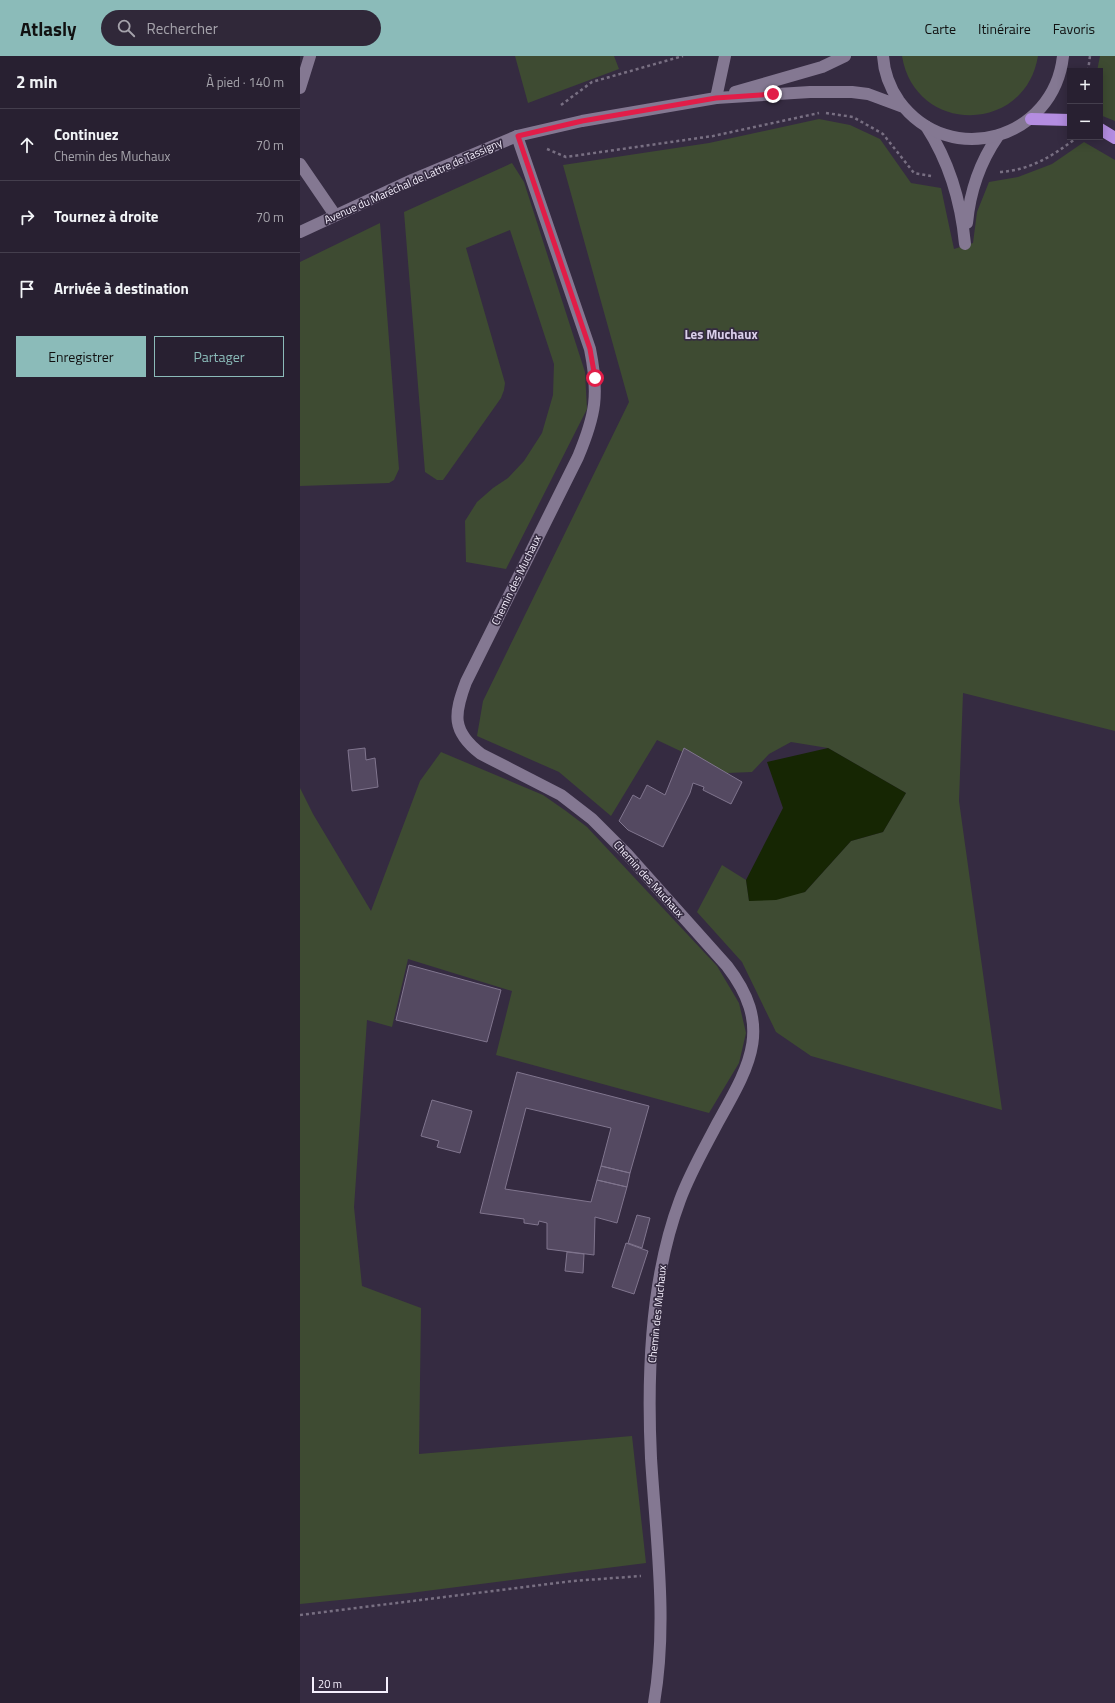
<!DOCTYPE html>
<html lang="fr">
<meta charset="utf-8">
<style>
:root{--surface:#282031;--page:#302839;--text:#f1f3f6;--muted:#a5a3ab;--line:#443e4d;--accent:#8bbbb9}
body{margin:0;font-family:"Titillium Web",sans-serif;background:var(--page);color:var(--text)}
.controls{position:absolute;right:12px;top:12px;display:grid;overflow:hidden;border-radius:0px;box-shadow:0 2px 10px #0003}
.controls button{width:36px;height:36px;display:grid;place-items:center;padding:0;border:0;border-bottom:1px solid var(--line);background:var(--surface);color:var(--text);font:20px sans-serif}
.scale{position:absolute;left:12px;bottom:10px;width:76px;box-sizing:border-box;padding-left:4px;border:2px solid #f5effd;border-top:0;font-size:11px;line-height:14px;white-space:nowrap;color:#f5effd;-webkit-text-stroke:3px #352b41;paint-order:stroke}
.stop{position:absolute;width:12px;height:12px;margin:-9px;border:3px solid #e11d48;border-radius:50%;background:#fff}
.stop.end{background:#e11d48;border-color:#fff;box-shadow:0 1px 4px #0008}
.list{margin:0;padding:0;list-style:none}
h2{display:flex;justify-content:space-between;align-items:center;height:52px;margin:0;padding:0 16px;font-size:17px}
h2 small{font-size:13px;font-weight:400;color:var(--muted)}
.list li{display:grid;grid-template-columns:26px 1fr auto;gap:12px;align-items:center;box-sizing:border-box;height:72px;padding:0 16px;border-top:1px solid var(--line)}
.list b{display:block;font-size:15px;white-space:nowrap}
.list p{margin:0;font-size:13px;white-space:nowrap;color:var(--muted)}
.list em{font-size:13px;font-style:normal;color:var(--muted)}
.actions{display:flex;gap:8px;padding:12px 16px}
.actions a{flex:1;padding:9px 0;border:1px solid var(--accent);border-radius:0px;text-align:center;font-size:14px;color:var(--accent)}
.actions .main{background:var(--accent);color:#111}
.icon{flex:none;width:22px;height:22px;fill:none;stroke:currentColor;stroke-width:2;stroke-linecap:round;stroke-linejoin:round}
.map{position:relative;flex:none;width:815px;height:1647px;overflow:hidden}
header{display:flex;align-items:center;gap:24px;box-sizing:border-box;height:56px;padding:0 20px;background:var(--accent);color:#111}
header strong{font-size:19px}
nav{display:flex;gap:22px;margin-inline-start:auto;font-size:14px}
.search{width:280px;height:36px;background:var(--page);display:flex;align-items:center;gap:10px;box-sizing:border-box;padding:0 14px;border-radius:22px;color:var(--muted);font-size:15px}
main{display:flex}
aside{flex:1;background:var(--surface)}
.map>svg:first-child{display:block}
.green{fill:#3e4b32}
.water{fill:#162603}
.building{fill:#544961;stroke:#80758e}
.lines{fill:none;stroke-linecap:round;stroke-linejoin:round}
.path{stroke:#786f82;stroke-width:2.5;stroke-dasharray:3 3;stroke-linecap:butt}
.lane{stroke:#847892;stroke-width:12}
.street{stroke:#847892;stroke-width:12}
.secondary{stroke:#847892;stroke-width:12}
.highway{stroke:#b48de1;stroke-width:12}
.route{stroke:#e11d48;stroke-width:5}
.labels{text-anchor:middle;stroke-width:3.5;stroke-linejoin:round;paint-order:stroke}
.street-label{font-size:11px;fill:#f5effd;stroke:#352b41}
.quarter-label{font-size:13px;font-weight:bold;fill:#daceea;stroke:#352b41}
</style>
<header>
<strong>Atlasly</strong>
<div class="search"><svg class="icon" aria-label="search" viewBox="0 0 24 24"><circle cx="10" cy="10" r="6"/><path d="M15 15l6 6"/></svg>Rechercher</div>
<nav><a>Carte</a><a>Itinéraire</a><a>Favoris</a></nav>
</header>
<main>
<aside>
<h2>2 min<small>À pied · 140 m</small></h2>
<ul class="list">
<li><svg class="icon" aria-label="ahead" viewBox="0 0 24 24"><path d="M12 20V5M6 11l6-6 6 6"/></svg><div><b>Continuez</b><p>Chemin des Muchaux</p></div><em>70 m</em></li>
<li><svg class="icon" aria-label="right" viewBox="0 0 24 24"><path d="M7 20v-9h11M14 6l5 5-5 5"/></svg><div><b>Tournez à droite</b></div><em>70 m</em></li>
<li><svg class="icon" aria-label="arrive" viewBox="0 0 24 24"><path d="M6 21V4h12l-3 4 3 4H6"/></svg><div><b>Arrivée à destination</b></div></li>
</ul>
<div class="actions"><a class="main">Enregistrer</a><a>Partager</a></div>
</aside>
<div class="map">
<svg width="815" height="1647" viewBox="0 0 815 1647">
<rect width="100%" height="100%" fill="#352b41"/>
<path class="green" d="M215,0H314L319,13L228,47Z
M602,0H738C725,79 615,79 602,0Z
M800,0H815V65L800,59V15H797Z
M519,63L550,69L580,83L611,127L641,132L654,193L673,187L677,156L689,126L718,121L752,108L784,86L815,104V675L663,637L659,745L702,1054L511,1000L476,976L442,906L397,856L422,809L446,824L449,845L505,836L551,785L583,776L606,737L528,692L491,686L469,698L452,716L427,717L357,684L311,760L259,716L177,680L183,645L329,346L263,109L409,87Z
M212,107L224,126L285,316L287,353L206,513L166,506L165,465L177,446L193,432L208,422L224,405L242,377L253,339L254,308L210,174L166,192L205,327L204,334L201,342L143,424H137L125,416L104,156Z
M80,167L99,413L94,424L89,427L0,430V206Z
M141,696L243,739L266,755L287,771L417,910L439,947L446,977L439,1007L409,1057L196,999L212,935L108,903L92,971L67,964L54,1151L62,1230L121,1252L119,1398L332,1380L346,1507L110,1537L0,1548V732L13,758L71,855L120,725Z"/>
<path class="water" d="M528,692L606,737L583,776L551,785L505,836L476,844L449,845L446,824L483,752L467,706Z"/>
<path class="building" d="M65,692L66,704L75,702L78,731L52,735L48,694Z
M384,692L442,726L431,748L403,734L404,731L393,727L390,737L363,791L328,774L319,765L333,739L340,743L347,729L365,739Z
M109,909L201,934L187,986L96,964Z
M217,1016L349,1050L330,1117L301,1110L311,1072L226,1052L205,1133L291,1146L297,1124L327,1131L317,1167L295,1161L294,1199L247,1193V1167L239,1165L238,1169L224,1167V1163L180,1157Z
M132,1044L172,1055L160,1097L137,1091L139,1085L121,1080Z
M301,1110L330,1117L327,1131L297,1124Z
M337,1159L350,1162L342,1192L328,1187Z
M326,1187L348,1195L334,1238L312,1231Z
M267,1196L284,1198L283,1217L265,1215Z"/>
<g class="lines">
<path class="path" d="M788,15L790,0
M261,49L292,26L383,0
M526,57L553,61L583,78L614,117L631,120
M247,93L266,101L413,80L519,57
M700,116C730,114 751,101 775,83
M0,1559L273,1525L341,1520"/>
<path class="lane" d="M0,32L10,0
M0,108L35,159"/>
<path class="street" d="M416,42L425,0
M626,70C650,107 661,145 665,188
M217,80L290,293C299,338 296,358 278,401L166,626C154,658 151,675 181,698L261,739L292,763L327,798L427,910C474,971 450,1009 417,1068C404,1093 390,1117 380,1144C351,1221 347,1320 351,1402C356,1484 368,1565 354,1647
M667,167C670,135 680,106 698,80"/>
<path class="secondary" d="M583,0C584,16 590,32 599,45C650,114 754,83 763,0
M435,36L522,11L545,0
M0,176L112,124L217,80L282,65L416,42L510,36H552L568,38L603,51"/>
<path class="highway" d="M731,63L770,64
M800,73L815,82"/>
</g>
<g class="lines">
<path class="route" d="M295,322L290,293L218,80L282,65L416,42L473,38"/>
</g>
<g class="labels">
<g class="street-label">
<text transform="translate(113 125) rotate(-24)" y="4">Avenue du Maréchal de Lattre de Tassigny</text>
<text transform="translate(216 524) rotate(-64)" y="4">Chemin des Muchaux</text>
<text transform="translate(349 823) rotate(48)" y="4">Chemin des Muchaux</text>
<text transform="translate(357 1258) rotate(-84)" y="4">Chemin des Muchaux</text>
</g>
<g class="quarter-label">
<text x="421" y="283">Les Muchaux</text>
</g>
</g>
</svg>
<div class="controls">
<button>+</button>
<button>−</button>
</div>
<div class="scale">20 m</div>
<div class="stop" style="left:295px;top:322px"></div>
<div class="stop end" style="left:473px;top:38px"></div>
</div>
</main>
